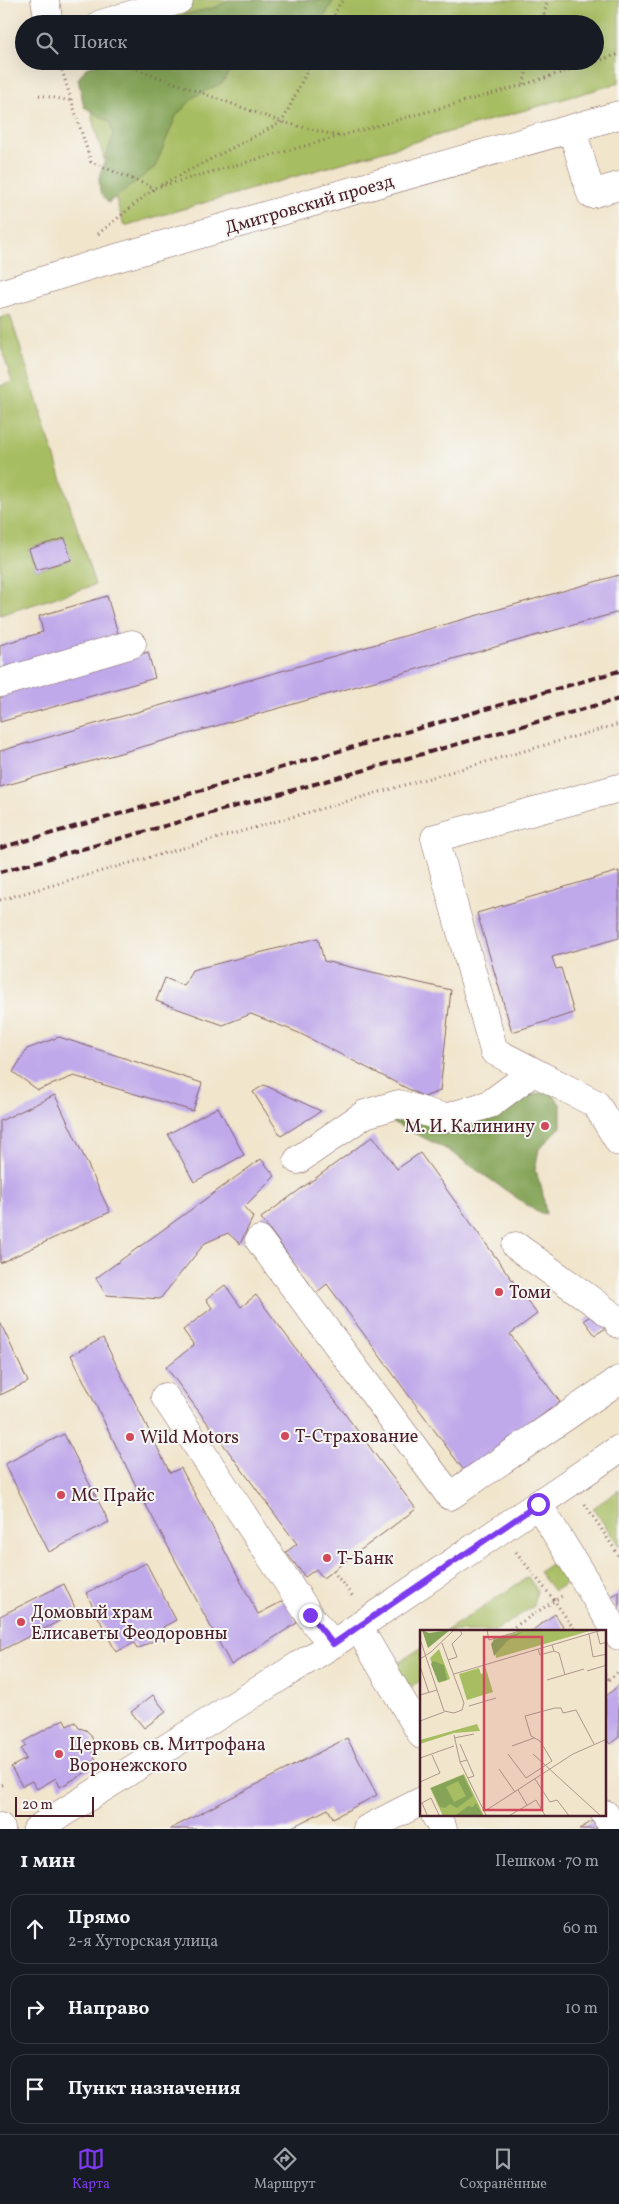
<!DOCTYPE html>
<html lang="ru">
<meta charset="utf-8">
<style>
:root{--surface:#171b24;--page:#20242c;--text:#f1f3f6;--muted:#9ea1a6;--line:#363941;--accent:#7c3aed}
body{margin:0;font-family:Vollkorn,serif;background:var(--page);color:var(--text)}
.scale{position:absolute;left:15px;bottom:12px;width:79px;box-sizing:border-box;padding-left:5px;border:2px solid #4a1f2b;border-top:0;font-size:14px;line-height:18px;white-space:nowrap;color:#4a1f2b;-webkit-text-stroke:4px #f6f6f2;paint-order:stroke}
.stop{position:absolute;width:15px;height:15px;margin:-11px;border:4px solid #7c3aed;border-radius:50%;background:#fff}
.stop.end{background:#7c3aed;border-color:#fff;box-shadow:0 1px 5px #0008}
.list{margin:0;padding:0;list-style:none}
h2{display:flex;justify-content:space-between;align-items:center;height:65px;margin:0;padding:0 20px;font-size:21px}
h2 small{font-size:16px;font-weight:400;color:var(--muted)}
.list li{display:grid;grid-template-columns:32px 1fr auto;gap:15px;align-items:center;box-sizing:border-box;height:70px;margin:0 10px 10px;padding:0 10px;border:1px solid var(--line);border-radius:15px}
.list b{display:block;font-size:19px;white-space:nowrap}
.list p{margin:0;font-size:16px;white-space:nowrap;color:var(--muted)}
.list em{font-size:16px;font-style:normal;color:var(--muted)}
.icon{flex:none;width:28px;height:28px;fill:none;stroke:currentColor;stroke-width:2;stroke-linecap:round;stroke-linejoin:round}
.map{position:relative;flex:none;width:619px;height:1829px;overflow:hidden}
.search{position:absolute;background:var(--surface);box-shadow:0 5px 20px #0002;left:15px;right:15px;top:15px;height:55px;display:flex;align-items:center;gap:12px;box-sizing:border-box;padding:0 18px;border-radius:28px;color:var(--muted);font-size:19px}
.sheet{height:305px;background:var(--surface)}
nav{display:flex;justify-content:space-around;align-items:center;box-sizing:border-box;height:70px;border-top:1px solid var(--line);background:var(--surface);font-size:14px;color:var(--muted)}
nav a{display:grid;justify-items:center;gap:2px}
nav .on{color:var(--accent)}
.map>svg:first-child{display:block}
.green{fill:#a7bd62;stroke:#786e46;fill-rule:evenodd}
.forest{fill:#85a458;stroke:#686242}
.building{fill:#c0a9ea}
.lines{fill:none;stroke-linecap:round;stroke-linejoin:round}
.minor-casing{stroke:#846463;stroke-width:29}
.path{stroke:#846463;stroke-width:3;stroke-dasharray:1 4;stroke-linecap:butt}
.minor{stroke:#fff;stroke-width:28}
.rail{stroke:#4a1f2b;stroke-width:4;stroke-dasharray:8 4;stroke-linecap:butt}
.route{stroke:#7c3aed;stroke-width:6}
.poi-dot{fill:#d1495b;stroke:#f6f6f2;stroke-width:2}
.labels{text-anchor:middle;stroke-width:4;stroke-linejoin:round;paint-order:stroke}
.street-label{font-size:18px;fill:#4a1f2b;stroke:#f6f6f2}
.poi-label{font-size:18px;fill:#4a1f2b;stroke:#f6f6f2;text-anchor:start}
.inset-road{fill:none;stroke:#ae968c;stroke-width:1}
.view{fill:#d1495b;fill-opacity:0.15;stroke:#d1495b;stroke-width:2.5}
.inset-edge{fill:none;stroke:#4a1f2b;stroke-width:2.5}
</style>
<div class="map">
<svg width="619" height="1829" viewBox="0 0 619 1829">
<rect width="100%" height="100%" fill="#f6f6f2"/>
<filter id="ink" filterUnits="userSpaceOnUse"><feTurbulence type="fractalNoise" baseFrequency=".02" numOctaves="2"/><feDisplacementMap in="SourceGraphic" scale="10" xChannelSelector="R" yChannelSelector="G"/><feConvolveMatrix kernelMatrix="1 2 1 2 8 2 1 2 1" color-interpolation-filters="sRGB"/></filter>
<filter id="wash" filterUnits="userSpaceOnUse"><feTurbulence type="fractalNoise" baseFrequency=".0096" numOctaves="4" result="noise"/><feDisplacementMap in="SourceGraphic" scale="20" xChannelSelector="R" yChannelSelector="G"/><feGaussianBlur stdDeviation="1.12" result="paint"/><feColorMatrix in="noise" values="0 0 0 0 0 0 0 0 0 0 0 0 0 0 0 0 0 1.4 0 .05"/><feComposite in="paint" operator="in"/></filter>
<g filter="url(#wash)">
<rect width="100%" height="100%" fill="#f1e5cc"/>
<path class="green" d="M187,0H619V83L124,226L92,119L97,61H595V24H104Z
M10,315L95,585L0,615V386L12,382L0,343V318ZM64,538L71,560L36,570L29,549Z
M619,1490V1546L593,1508Z
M561,1556L575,1578L554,1591L539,1572Z
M528,1577L537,1590L534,1606L495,1631H446Z
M421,1648V1680L408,1689L393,1666Z"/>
<path class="forest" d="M229,0H334L320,24H147L216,7Z
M108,61H236L222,83L195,96L176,116L155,167L108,203L100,192L99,178L113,135L110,122L84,107L78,79L86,68Z
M551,1090L561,1106V1127L539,1149L535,1170L542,1189L546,1214L537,1212L448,1150L392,1122L397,1114L426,1119L443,1135L453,1123L498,1105L513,1106L524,1097Z"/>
<g id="blocks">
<path class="building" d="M65,538L71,560L36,570L29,549Z
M619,575V612L0,787V751Z
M107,596L119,637L0,671V645L43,632L39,616Z
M148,652L155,678L0,722V694Z
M619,871V938L552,957L556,969L561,968L574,1013L512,1032L477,913Z
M318,938L324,961L451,990L440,1091L424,1097L299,1033L251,1014L223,1025L156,1001L165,978L184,986L192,970Z
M59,1037L202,1083L193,1111L74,1076L38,1090L13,1072L27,1049Z
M264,1085L321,1111L281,1136L253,1092Z
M55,1095L110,1212L0,1263V1121Z
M218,1107L244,1155L194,1182L168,1134Z
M373,1136L397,1169L420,1153L537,1314L510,1334L560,1402L465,1472L327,1284L316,1293L261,1218Z
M261,1159L275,1176L244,1207L253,1217L240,1244L228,1233L205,1243L160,1299L106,1295L96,1278Z
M225,1285L241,1307L256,1295L416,1509L323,1578L316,1569L305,1577L286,1552L297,1544L166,1367L194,1345L183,1330L212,1308L206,1299Z
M599,1311L609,1326L595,1335L584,1320Z
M0,1322L28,1382L0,1395Z
M103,1338L169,1471L170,1473L181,1468L258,1614L285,1600L297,1623L231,1665L137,1488L71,1355Z
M64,1434L109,1522L49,1552L5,1464Z
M146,1563L176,1620L163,1627L167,1634L137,1649L134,1643L116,1652L86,1593Z
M64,1584L77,1612L0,1651V1616Z
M619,1592V1613L609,1598Z
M555,1614L567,1632H530Z
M619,1685V1737L610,1744L605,1738V1697Z
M153,1695L166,1712L144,1728L131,1712Z
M64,1719L67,1726L75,1722L79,1728L86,1730L90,1734L93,1740L91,1749L96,1760L88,1764L92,1769L60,1787L56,1778L37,1789L32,1781L22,1786L11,1767L26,1759L21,1749L26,1746L23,1742Z
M347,1738L377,1795L333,1818L328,1809L288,1829H170Z
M593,1821L597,1829H579Z"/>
</g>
</g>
<g filter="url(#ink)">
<use href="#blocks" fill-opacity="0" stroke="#846463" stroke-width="1"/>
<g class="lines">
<defs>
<path id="minor" d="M45,0L49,24
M101,24L179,0
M572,129L591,194L619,186
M0,294L92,265L619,115
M0,683L132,644
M619,788L435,838L494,1051L596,1104L619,1142
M298,1160L365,1114L399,1104L445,1118L490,1104L533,1072
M259,1240L450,1496L619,1380
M516,1246L617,1319L619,1324
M165,1397L314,1622L333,1644
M538,1504L619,1636
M358,1627L422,1735
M605,1814L614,1829
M435,1815L443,1829
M0,1827L1,1829
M37,1829L333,1644L619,1449
M367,1829L422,1801"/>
</defs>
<use href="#minor" class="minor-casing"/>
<path class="path" d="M330,24L340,3L344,0
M541,24L548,0
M59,61L91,162L154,188L523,85L619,54
M114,61L282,122L338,136
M523,84L530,61
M39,95L72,101
M161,185L282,122L312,61
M98,234L155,188
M0,900L619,724
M585,1504L619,1556
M516,1552L554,1600L576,1632
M333,1571L353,1597
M506,1632L562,1596
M605,1674L609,1680
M605,1683L619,1671
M2,1785L5,1784"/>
<use href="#minor" class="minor"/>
<path class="rail" d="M0,848L619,671
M0,872L619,699"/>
</g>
</g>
<g class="lines" filter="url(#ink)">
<path class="route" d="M310,1615L333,1644L538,1504"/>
</g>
<g class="poi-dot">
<circle cx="545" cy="1126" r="5"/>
<circle cx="499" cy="1292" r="5"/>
<circle cx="285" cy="1436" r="5"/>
<circle cx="130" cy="1437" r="5"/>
<circle cx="61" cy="1495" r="5"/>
<circle cx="327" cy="1558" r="5"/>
<circle cx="21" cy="1622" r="5"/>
<circle cx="59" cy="1754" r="5"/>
</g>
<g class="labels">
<g class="street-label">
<text transform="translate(309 204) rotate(-16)" y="6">Дмитровский проезд</text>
</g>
<g class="poi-label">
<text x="535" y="1132" text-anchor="end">М. И. Калинину</text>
<text x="509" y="1298">Томи</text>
<text x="295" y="1442">Т‑Страхование</text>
<text x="140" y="1443">Wild Motors</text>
<text x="71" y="1501">МС Прайс</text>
<text x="337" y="1564">Т-Банк</text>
<text x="31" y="1618">Домовый храм<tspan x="31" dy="21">Елисаветы Феодоровны</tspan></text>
<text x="69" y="1750">Церковь св. Митрофана<tspan x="69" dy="21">Воронежского</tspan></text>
</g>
</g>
<g transform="translate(420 1630)">
<rect width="186" height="186" fill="#f1e5cc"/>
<path d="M105,0H173L76,28L73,9ZM19,19L30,49L19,53L10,28ZM65,36L73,62L47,70L39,44L59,38L61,44L65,43ZM57,94L60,101L34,103L0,114V110ZM44,144L64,186H23L10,158Z" fill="#a7bd62"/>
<path d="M2,0L9,3L30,0L8,18ZM103,2L87,11L74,26L71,14L74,10ZM13,31L24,35L27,50L18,52L11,34ZM43,145L53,166L37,178L30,174L25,178L20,177L11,158ZM38,151L46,166L34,172L26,157ZM56,173L63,186L36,185L48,176L53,177Z" fill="#85a458" fill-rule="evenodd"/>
<path class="inset-road" d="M67,0L69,10L103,0M177,2L180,14L187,12M169,4L173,27L187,24M0,9L24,81L34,83L42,80L44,73L22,13M118,19L120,25L134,21L132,15M134,21L139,23L145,45M0,29L11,22L34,0M28,30L37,27L32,14L42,4L40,0M0,36L9,63M167,41L187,35M34,44L182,0M127,50L164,39M0,65L17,60M49,76L76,68M0,91L24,82M34,105L40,132L67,187M34,108L54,104M40,114L47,130M92,116L114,108M88,124L106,148L132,131L120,111L111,106L105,86L135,78H141L143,83L156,80L174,114M113,124L182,187M0,128L34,116M40,132L47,130L54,146L48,148M79,139L95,162M115,149L130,172L137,170L150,187M0,152L20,143L12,125M98,160L107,175M2,173L8,187M0,174L11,168L20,187M65,181L153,124L187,109M87,187L116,170L126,187"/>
<path class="view" d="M64,7H122V180H64Z"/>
<rect width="186" height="186" class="inset-edge"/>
</g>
</svg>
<div class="scale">20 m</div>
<div class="stop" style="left:538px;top:1504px"></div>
<div class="stop end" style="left:310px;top:1615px"></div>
<div class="search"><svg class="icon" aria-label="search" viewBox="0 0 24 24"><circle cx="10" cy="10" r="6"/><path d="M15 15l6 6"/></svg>Поиск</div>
</div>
<section class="sheet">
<h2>1 мин<small>Пешком · 70 m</small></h2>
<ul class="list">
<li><svg class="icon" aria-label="ahead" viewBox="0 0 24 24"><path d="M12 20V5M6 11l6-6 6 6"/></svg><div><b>Прямо</b><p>2-я Хуторская улица</p></div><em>60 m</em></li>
<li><svg class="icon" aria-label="right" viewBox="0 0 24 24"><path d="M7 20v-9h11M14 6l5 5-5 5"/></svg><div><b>Направо</b></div><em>10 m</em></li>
<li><svg class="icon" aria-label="arrive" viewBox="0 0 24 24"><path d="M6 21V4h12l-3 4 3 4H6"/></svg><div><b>Пункт назначения</b></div></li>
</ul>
</section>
<nav>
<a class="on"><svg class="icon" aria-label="map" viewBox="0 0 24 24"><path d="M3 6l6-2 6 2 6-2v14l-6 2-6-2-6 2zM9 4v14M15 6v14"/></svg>Карта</a>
<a><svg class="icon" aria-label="directions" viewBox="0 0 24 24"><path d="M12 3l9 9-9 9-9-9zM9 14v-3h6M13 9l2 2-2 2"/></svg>Маршрут</a>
<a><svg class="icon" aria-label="saved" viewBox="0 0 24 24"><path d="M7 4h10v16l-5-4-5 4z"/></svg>Сохранённые</a>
</nav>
